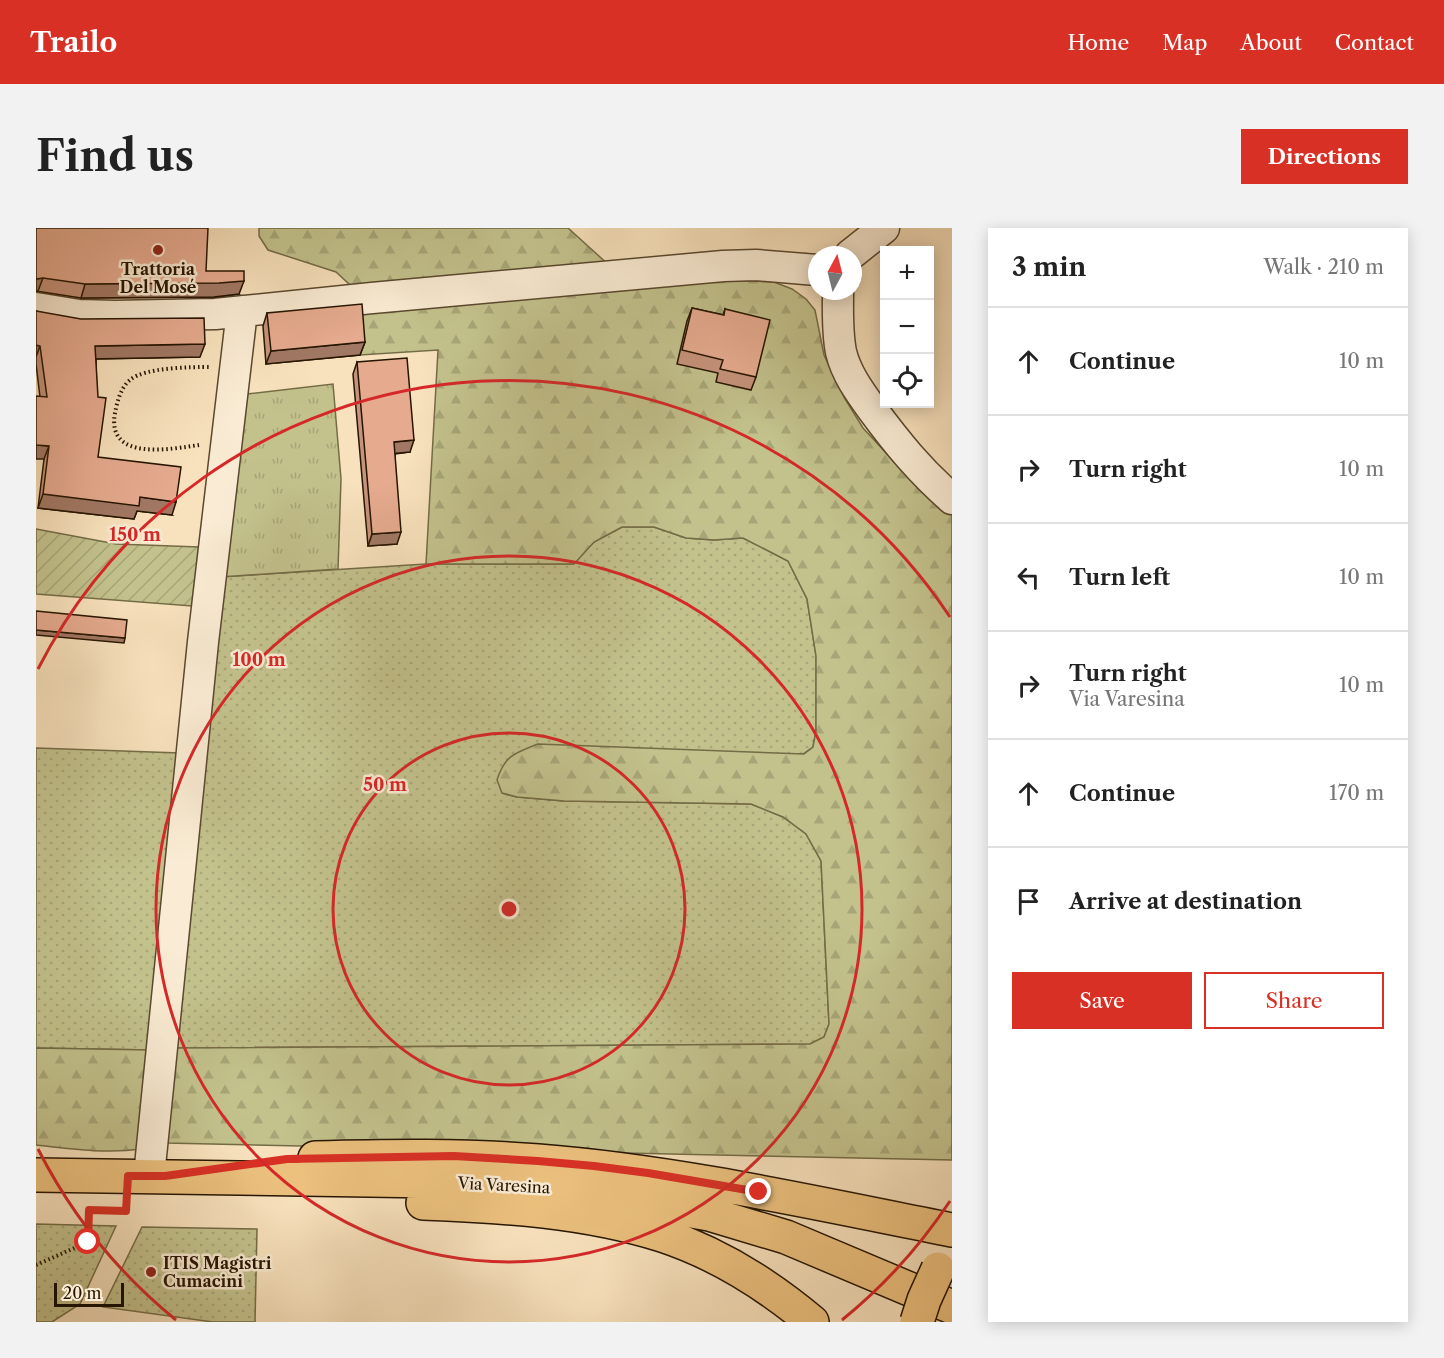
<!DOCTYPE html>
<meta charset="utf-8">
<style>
:root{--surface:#fff;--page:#f2f2f2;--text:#222;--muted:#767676;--line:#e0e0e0;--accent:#d93025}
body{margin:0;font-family:"Libre Caslon Text",serif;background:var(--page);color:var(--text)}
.controls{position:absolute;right:18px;top:18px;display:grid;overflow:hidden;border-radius:0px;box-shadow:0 3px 15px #0003}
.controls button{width:54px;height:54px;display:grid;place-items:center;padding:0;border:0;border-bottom:2px solid var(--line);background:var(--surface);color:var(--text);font:30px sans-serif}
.compass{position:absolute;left:772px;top:18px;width:54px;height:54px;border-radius:50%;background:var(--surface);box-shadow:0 3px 15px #0003;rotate:7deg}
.scale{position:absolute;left:18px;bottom:15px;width:70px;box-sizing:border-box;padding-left:6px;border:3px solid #261500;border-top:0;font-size:16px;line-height:21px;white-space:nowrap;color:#261500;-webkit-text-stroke:4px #faecd4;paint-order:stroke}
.stop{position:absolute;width:18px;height:18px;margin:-14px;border:4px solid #d93025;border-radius:50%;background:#fff}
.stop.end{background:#d93025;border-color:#fff;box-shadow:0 2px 6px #0008}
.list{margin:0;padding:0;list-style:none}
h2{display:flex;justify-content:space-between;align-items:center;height:78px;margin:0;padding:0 24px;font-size:26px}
h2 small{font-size:20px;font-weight:400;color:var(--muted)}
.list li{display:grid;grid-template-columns:39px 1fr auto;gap:18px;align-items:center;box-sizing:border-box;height:108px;padding:0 24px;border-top:2px solid var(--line)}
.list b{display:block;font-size:22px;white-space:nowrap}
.list p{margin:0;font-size:20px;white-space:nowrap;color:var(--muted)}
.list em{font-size:20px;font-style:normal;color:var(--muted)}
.actions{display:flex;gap:12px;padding:18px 24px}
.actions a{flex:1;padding:14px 0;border:2px solid var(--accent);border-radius:0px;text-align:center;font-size:21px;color:var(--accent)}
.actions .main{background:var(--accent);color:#fff}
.icon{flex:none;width:33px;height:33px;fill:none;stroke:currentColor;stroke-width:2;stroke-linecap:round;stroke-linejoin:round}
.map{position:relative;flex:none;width:916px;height:1094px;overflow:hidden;border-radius:0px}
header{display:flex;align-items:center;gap:36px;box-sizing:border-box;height:84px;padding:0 30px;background:var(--accent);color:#fff}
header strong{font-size:28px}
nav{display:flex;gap:33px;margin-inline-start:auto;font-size:21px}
.intro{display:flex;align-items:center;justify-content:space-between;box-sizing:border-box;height:144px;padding:0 36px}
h1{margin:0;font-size:42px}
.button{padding:15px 27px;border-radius:0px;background:var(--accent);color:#fff;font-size:21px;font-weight:700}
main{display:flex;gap:36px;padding:0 36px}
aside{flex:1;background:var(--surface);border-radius:0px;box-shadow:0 3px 15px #0003}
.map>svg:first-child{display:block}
.grass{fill:url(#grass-dots);stroke:#746c46;stroke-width:1.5}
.forest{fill:url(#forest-firs);stroke:#746c46;stroke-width:1.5}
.park{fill:url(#park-tufts);stroke:#746c46;stroke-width:1.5}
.garden{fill:url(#garden-furrows);stroke:#746c46;stroke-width:1.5}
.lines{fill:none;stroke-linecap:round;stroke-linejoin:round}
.minor-casing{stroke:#5a482f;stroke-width:33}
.major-casing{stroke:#261500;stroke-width:36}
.path{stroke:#261500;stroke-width:4;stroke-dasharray:1.5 3;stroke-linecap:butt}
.minor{stroke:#faecd4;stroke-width:30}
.major{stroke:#ecc17e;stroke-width:33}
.major-bridge-casing{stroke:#261500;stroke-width:36;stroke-linecap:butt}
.major-bridge{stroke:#ecc17e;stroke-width:33}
.wall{fill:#c6937b;stroke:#261500;stroke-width:1.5}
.shaded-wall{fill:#a17864;stroke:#261500;stroke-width:1.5}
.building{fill:#e6ab8f;stroke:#261500;stroke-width:1.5}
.route{stroke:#d93025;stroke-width:8}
.ring{fill:none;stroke:#d62828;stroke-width:3}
.poi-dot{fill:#8f2418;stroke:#faecd4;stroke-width:2}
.labels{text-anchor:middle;stroke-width:5;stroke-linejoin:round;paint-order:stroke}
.poi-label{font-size:16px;font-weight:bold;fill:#261500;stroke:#faecd4}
.street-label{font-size:16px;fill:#261500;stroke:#faecd4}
.centre{fill:#d62828;stroke:#faecd4;stroke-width:3}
.ring-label{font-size:18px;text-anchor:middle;font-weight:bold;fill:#d62828;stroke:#faecd4;stroke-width:5;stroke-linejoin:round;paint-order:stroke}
</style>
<header>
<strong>Trailo</strong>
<nav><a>Home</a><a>Map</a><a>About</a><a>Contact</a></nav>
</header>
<div class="intro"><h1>Find us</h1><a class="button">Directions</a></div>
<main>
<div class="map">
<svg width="916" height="1094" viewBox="0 0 916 1094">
<defs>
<pattern id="grass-dots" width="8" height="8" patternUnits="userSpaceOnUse" patternTransform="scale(1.5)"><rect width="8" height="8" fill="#c3c28d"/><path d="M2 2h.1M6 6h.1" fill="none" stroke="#a7a678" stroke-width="1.8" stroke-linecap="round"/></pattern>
<pattern id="forest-firs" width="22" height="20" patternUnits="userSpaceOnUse" patternTransform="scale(1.5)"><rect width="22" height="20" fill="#c3c28d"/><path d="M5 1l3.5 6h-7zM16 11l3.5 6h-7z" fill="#a7a678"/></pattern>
<pattern id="park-tufts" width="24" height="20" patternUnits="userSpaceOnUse" patternTransform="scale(1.5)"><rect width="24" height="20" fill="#c3c28d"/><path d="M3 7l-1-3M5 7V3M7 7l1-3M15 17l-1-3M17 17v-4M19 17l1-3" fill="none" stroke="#a7a678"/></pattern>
<pattern id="garden-furrows" width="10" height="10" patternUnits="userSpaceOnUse" patternTransform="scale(1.5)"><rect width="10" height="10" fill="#c3c28d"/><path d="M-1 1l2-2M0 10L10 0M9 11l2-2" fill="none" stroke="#a7a678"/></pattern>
</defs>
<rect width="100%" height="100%" fill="#f8e2bd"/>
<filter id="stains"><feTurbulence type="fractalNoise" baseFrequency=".00333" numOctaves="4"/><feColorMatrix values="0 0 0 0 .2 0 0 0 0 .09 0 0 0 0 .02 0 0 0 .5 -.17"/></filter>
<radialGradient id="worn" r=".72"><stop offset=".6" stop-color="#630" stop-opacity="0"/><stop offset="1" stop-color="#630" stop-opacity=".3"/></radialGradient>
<path class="grass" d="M586,299H618L650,310L678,312L707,310L752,333L771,371L780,428V503L777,519L767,526H749L466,565L481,569L528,573L715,576L747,589L770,606L785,633L793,796L788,809L774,816L136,820L184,349L390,336H537L558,314Z
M0,520L144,525L115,822L0,820Z
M0,996L80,998L44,1076L16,1094H0Z
M106,999L221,1001L219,1094H177L67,1079Z"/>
<path class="forest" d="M223,0H532L575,39L318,68L314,57L300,44L232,22L223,8Z
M689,52L738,54L756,61L770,71L779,82L788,127L809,171L827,200L865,241L916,284V932L130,915L136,820L774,816L788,809L793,796L785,633L770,606L747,589L715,576L528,573L481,569L466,565L461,552C469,527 479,525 502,516L768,526L777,519L780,503V428L771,371L752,333L707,310L678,312L650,310L618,299H586L558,314L538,336H390L402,122L324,127L319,75Z
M0,820L115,822L106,921C70,926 35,921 0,917Z"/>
<path class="park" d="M297,156L305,251L302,341L184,349L202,167Z"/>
<path class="garden" d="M0,301L80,316L163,319L156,378L0,366Z"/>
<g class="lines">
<defs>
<path id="minor" d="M814,27L848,0
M802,63C802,83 801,104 805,124C810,145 823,163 836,181C861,215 884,243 916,271
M0,80L43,87L79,88L179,86L336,70L687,38L720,37L781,42
M113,948L167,414L206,83"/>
<path id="major" d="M279,930C353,928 428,927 502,933C642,944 779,975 916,1002
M0,947L464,954L532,961L673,986L750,1009L916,1079
M387,975C468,978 549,983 626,1007C681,1025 733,1058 776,1094"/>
</defs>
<use href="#minor" class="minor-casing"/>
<use href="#major" class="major-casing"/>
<path class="path" d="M163,217C135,221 70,234 79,185C81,174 85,159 94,152C109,139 156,139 175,139
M0,1037L52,1014L53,983H90V976"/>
<use href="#minor" class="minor"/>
<use href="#major" class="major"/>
<defs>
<path id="major-bridge" d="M881,1094L888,1072L902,1041"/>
</defs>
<use href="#major-bridge" class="major-bridge-casing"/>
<use href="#major-bridge" class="major-bridge"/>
</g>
<path class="wall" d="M0,0L170,43L203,66L178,69L45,70L0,63Z
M656,80L687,87L689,81L720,149L715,162L680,154L682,145L641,136L651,93Z
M0,83L164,129L60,131L62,229L136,287L101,283L98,291L2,280L8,231L4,169L0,136Z
M231,85L329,114L324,127L230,136L227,98Z
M321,134L374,224L359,226L361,316L332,318L317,146Z"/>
<path class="shaded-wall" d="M7,50L2,63H0V51Z
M208,53L203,66L178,69L45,70L49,56Z
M329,114L324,127L230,136L235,123Z
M169,116L164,129L54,131L59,118Z
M0,117L4,118L0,129Z
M378,212L374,224L353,226L358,214Z
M0,217L13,218L8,231H0Z
M7,266L104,269L140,274L136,287L101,283L98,291L2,280Z
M365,304L361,316L332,318L336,306Z
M0,402L89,410L88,415L0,407Z"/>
<path class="building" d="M0,0H172L170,43H208V53L183,55L49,56L7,50L0,51Z
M326,76L329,114L235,123L231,85Z
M656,80L688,87L689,81L734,92L720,149L684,141L687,132L646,122Z
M0,83L45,91L168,90L169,116L59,118L62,169L70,170L62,229L145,239L140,274L104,269L103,278L7,266L13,218L0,217V168L11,169L4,118L0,117Z
M371,130L378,212L358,214L365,304L336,306L321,134Z
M0,383L91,392L89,410L0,402Z"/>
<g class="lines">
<path class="route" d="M52,1014L53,982L90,983L92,948H129L251,931L418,928L502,933L558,938L612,945L723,964"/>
</g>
<g class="ring">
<circle cx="473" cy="681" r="176"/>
<circle cx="473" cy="681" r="353"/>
<path d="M914 973A529 529 0 0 1 806 1092M140 1092A529 529 0 0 1 2 921M2 441A529 529 0 0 1 914 389"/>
</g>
<g class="poi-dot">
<circle cx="122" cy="22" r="6"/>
<circle cx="115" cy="1044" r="6"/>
</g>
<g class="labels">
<g class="poi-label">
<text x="122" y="47">Trattoria<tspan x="122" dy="18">Del Mosé</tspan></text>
<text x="127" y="1041" text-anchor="start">ITIS Magistri<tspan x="127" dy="18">Cumacini</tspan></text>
</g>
<g class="street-label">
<text transform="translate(468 957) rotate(3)" y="6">Via Varesina</text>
</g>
</g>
<circle cx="473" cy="681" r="9" class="centre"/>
<g class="ring-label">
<text x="99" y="313">150 m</text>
<text x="223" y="438">100 m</text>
<text x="349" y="563">50 m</text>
</g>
<rect width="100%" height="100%" filter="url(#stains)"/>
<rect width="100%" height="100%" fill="url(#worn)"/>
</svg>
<div class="controls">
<button>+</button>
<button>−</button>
<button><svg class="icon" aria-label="locate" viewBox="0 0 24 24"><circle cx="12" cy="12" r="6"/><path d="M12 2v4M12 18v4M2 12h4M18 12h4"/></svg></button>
</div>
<svg class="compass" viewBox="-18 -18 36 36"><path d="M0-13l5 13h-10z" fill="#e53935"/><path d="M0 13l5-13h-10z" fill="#767676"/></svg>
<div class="scale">20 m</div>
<div class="stop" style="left:52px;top:1014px"></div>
<div class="stop end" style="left:723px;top:964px"></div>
</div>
<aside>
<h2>3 min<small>Walk · 210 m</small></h2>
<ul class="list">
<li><svg class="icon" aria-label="ahead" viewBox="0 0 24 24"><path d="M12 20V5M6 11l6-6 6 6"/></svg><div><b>Continue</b></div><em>10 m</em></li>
<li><svg class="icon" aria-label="right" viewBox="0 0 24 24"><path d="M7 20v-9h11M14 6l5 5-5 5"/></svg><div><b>Turn right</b></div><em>10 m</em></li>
<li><svg class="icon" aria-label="left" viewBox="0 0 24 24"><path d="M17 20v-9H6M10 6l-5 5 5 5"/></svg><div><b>Turn left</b></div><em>10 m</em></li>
<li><svg class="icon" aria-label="right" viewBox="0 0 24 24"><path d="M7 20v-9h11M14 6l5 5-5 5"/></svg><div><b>Turn right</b><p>Via Varesina</p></div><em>10 m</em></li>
<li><svg class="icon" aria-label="ahead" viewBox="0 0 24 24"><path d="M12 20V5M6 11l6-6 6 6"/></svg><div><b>Continue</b></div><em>170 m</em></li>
<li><svg class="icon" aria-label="arrive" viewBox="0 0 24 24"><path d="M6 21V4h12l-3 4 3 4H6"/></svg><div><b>Arrive at destination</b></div></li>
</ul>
<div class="actions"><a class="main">Save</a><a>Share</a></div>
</aside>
</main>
